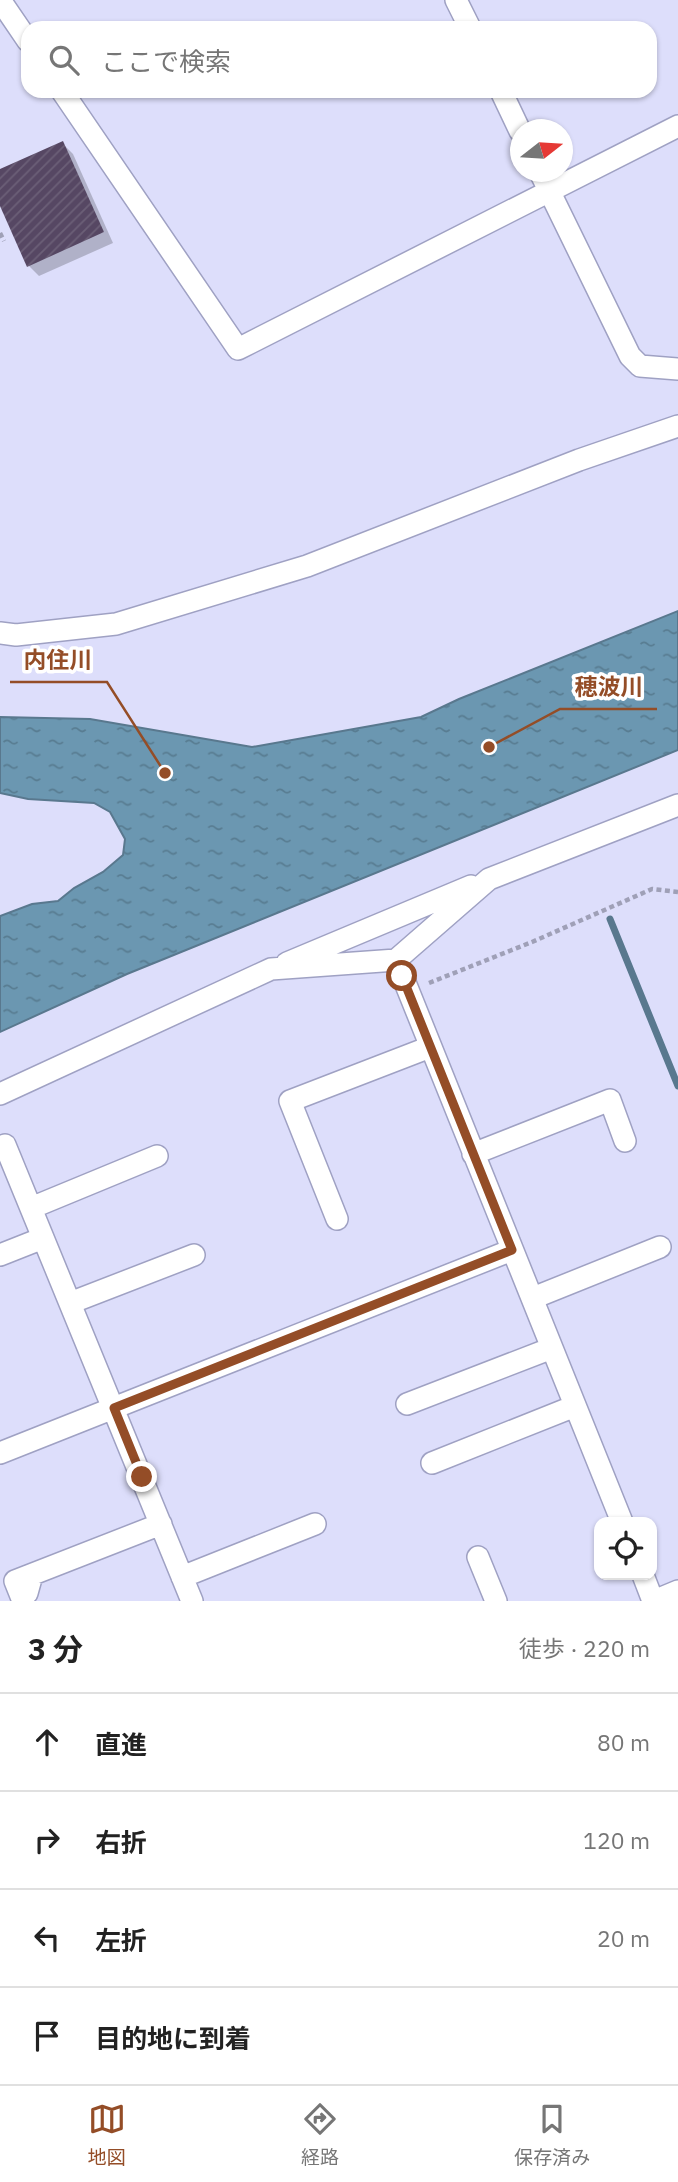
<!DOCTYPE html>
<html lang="ja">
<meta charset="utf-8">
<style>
:root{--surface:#fff;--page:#f2f2f2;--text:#222;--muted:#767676;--line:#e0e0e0;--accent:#944d27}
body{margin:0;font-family:"IBM Plex Sans","Noto Sans JP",sans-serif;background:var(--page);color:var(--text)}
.controls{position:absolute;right:21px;bottom:21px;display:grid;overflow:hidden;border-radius:14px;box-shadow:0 2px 5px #0004}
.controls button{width:63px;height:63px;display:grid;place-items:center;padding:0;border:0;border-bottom:2px solid var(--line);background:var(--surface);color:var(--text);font:35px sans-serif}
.compass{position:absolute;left:510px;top:119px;width:63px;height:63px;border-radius:50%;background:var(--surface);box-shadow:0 2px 5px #0004;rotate:73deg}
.stop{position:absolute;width:21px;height:21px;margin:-16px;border:5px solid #944d27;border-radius:50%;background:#fff}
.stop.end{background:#944d27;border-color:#fff;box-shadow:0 2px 7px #0008}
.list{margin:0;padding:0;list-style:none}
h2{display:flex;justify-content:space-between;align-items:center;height:91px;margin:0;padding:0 28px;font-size:30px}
h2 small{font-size:23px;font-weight:400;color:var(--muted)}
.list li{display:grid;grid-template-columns:46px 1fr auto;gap:21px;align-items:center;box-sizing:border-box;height:98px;padding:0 28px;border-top:2px solid var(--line)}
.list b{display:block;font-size:26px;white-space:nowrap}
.list em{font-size:23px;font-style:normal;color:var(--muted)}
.icon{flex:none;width:38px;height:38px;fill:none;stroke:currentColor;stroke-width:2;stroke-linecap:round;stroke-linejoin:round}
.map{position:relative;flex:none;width:678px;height:1601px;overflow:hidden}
.search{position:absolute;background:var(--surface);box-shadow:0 2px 5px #0004;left:21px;right:21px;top:21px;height:77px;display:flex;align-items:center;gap:18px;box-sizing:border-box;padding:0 24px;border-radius:21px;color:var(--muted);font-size:26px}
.sheet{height:483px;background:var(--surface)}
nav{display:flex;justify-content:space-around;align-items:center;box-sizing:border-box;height:98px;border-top:2px solid var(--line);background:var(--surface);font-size:19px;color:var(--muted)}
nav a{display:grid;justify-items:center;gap:4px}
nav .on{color:var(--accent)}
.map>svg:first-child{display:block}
.water{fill:url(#water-ripples);stroke:#59788e;stroke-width:2}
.shadow{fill:#0003}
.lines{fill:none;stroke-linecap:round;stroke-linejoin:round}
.stream{stroke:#59788e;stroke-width:7}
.building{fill:url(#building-hatch)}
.minor-casing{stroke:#9fa1c3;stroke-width:24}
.path{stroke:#9fa0b7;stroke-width:4.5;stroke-dasharray:5 3.5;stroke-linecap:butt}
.minor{stroke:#fff;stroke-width:21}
.route{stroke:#944d27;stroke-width:9}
.leader{fill:none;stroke:#944d27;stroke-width:2.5}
.callout-dot{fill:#944d27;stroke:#fff;stroke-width:2.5}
.callout-label{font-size:23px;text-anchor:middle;font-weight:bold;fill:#944d27;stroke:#fff;stroke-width:7;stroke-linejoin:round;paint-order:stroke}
</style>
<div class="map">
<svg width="678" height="1601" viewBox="0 0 678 1601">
<defs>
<pattern id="water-ripples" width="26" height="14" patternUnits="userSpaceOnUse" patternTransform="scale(1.75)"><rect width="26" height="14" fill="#6b97b1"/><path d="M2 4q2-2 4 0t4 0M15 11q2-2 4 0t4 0" fill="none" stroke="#587c91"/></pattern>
<pattern id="building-hatch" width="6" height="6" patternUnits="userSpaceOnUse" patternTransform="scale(1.75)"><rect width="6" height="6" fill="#564763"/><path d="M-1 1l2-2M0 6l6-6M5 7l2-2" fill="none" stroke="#6b5f77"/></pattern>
</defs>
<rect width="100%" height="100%" fill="#dddefb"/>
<path class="water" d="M678,611V750L127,974L0,1032V916L32,904L58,901L74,888L103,872L123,855L125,839L110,812L94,803L28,799L0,793V717L90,719L252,747L421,717L459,699Z"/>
<path class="shadow" d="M62,143L73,154L113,243L39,276L29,266L0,202V171Z"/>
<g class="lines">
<path class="stream" d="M610,919L678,1086"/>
</g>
<path class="building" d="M63,141L104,232L27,267L0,206V169Z"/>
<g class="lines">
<defs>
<path id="minor" d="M0,0L28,41
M456,0L470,28
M62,91L238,349L678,126
M501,91L520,131
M540,172L630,356L640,366L678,369
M0,633L16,635L116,624L307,566L579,460L678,426
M396,960L622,1522
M287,963L471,886
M0,1094L271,969L396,960L489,879L678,805
M5,1145L192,1601
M473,1154L610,1100L625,1141
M31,1208L157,1156
M337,1219L290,1101L430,1047
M0,1255L43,1238
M533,1298L660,1247
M70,1303L194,1255
M407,1404L552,1348
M0,1453L512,1250
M432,1463L575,1406
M478,1557L496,1601
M32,1575L27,1593L21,1596L15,1581L161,1524
M643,1575L653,1601
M182,1577L315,1524
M654,1601L678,1591"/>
</defs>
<use href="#minor" class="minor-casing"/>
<path class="path" d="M0,233L4,241
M429,983L532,942L652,889L678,892"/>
<use href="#minor" class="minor"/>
</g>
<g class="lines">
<path class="route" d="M142,1477L114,1408L512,1250L402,976"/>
</g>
<path class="leader" d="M165 773L107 682H10M489 747L560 709H657"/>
<g class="callout-dot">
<circle cx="165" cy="773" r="7"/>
<circle cx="489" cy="747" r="7"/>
</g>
<g class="callout-label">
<text x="58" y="668">内住川</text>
<text x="609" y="695">穂波川</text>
</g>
</svg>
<div class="controls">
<button><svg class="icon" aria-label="locate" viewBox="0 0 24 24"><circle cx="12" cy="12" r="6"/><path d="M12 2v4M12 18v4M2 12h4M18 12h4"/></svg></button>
</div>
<svg class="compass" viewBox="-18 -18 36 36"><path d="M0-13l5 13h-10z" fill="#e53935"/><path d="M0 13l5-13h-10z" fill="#767676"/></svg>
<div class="stop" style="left:402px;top:976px"></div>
<div class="stop end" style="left:142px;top:1477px"></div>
<div class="search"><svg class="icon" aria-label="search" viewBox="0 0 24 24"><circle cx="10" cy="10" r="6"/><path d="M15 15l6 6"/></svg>ここで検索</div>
</div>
<section class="sheet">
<h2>3 分<small>徒歩 · 220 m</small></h2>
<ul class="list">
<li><svg class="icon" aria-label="ahead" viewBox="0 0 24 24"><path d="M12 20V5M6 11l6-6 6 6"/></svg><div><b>直進</b></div><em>80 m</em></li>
<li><svg class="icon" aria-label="right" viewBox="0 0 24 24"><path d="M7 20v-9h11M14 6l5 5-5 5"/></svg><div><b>右折</b></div><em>120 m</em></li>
<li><svg class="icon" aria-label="left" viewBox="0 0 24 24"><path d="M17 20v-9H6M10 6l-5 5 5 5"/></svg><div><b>左折</b></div><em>20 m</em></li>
<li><svg class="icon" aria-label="arrive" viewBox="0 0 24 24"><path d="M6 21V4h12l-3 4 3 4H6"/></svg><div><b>目的地に到着</b></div></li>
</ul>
</section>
<nav>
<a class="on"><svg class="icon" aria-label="map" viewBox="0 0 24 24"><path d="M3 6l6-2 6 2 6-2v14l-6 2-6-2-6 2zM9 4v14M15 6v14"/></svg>地図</a>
<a><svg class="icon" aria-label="directions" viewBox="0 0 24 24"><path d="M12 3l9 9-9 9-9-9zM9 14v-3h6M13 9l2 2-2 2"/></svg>経路</a>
<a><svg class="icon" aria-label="saved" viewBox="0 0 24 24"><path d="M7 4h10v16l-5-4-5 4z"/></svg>保存済み</a>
</nav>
